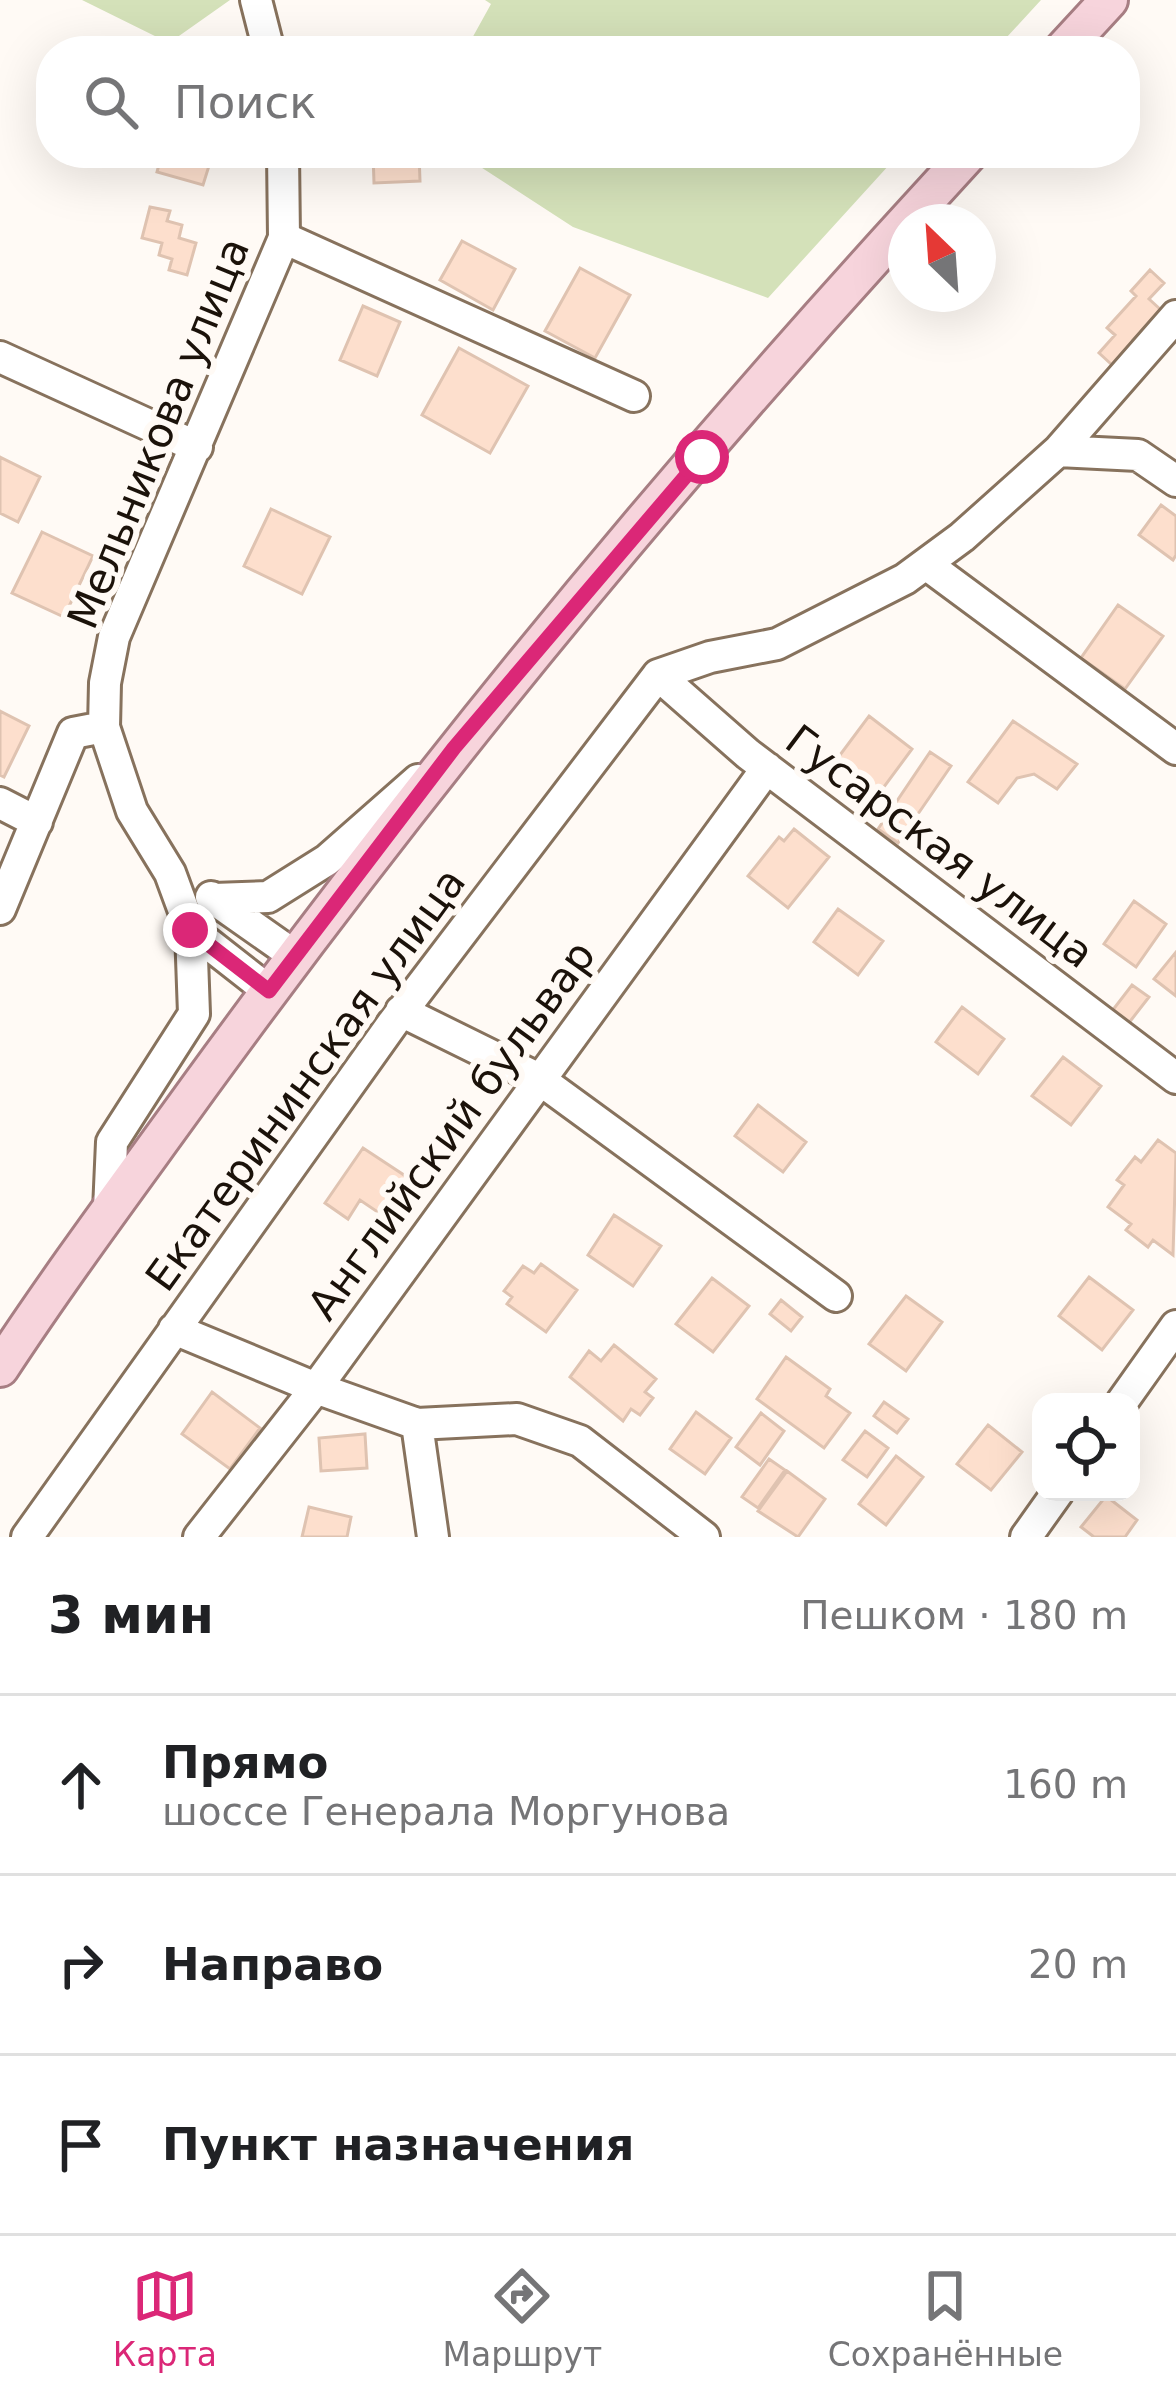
<!DOCTYPE html>
<html lang="ru">
<meta charset="utf-8">
<style>
:root{--surface:#fff;--page:#f2f2f2;--text:#202124;--muted:#757577;--line:#e0e0e0;--accent:#db2777}
body{margin:0;font-family:"DejaVu Sans",sans-serif;background:var(--page);color:var(--text)}
.controls{position:absolute;right:36px;bottom:36px;display:grid;overflow:hidden;border-radius:24px;box-shadow:0 12px 48px #0002}
.controls button{width:108px;height:108px;display:grid;place-items:center;padding:0;border:0;border-bottom:3px solid var(--line);background:var(--surface);color:var(--text);font:60px sans-serif}
.compass{position:absolute;left:888px;top:204px;width:108px;height:108px;border-radius:50%;background:var(--surface);box-shadow:0 12px 48px #0002;rotate:335deg}
.stop{position:absolute;width:36px;height:36px;margin:-27px;border:9px solid #db2777;border-radius:50%;background:#fff}
.stop.end{background:#db2777;border-color:#fff;box-shadow:0 3px 12px #0008}
.list{margin:0;padding:0;list-style:none}
h2{display:flex;justify-content:space-between;align-items:center;height:156px;margin:0;padding:0 48px;font-size:51px}
h2 small{font-size:39px;font-weight:400;color:var(--muted)}
.list li{display:grid;grid-template-columns:78px 1fr auto;gap:36px;align-items:center;box-sizing:border-box;height:180px;padding:0 48px;border-top:3px solid var(--line)}
.list b{display:block;font-size:45px;white-space:nowrap}
.list p{margin:0;font-size:39px;white-space:nowrap;color:var(--muted)}
.list em{font-size:39px;font-style:normal;color:var(--muted)}
.icon{flex:none;width:66px;height:66px;fill:none;stroke:currentColor;stroke-width:2;stroke-linecap:round;stroke-linejoin:round}
.map{position:relative;flex:none;width:1176px;height:1537px;overflow:hidden}
.search{position:absolute;background:var(--surface);box-shadow:0 12px 48px #0002;left:36px;right:36px;top:36px;height:132px;display:flex;align-items:center;gap:30px;box-sizing:border-box;padding:0 42px;border-radius:48px;color:var(--muted);font-size:45px}
.sheet{height:696px;background:var(--surface)}
nav{display:flex;justify-content:space-around;align-items:center;box-sizing:border-box;height:168px;border-top:3px solid var(--line);background:var(--surface);font-size:33px;color:var(--muted)}
nav a{display:grid;justify-items:center;gap:6px}
nav .on{color:var(--accent)}
.map>svg:first-child{display:block}
.green{fill:#d4e1b9}
.building{fill:#fddfcd;stroke:#dfc3b1;stroke-width:3}
.lines{fill:none;stroke-linecap:round;stroke-linejoin:round}
.minor-casing{stroke:#87725d;stroke-width:36}
.major-casing{stroke:#a77e83;stroke-width:42}
.minor{stroke:#fff;stroke-width:30}
.major{stroke:#f7d4dc;stroke-width:36}
.route{stroke:#db2777;stroke-width:15}
.labels{text-anchor:middle;stroke-width:12;stroke-linejoin:round;paint-order:stroke}
.street-label{font-size:42px;fill:#1b120a;stroke:#fffaf5}
</style>
<div class="map">
<svg width="1176" height="1537" viewBox="0 0 1176 1537">
<rect width="100%" height="100%" fill="#fffaf5"/>
<path class="green" d="M82,0H230L169,43Z
M485,0H1041L994,51H465L491,4Z
M459,153H900L768,298L573,227Z"/>
<path class="building" d="M162,153H213L203,185L157,172Z
M373,153H419L420,181L374,183Z
M150,207L170,211L167,221L182,225L179,238L196,243L187,275L169,270L172,259L159,255L162,243L142,238Z
M462,241L515,269L493,310L440,280Z
M580,268L630,295L595,358L545,331Z
M1150,270L1164,283L1149,299L1161,310L1133,340L1145,351L1123,375L1099,353L1115,335L1107,328L1136,296L1131,291Z
M363,306L400,322L377,376L340,360Z
M459,348L528,386L490,453L422,415Z
M0,457L40,477L18,522L0,513Z
M1161,505L1176,516V555L1173,560L1139,535Z
M271,509L330,537L302,594L244,566Z
M42,532L93,556L64,617L12,593Z
M1118,605L1163,636L1125,689L1081,658Z
M0,711L29,726L4,777L0,775Z
M869,716L912,749L878,795L834,763Z
M1013,721L1077,764L1057,789L1034,774L1017,778L998,803L968,782Z
M930,752L951,766L898,843L878,829Z
M794,829L829,857L788,908L748,876L779,837L784,841Z
M1134,901L1166,924L1136,967L1104,944Z
M838,909L883,941L858,975L814,942Z
M1176,952V996L1154,979Z
M1132,985L1149,997L1128,1024L1112,1011Z
M962,1007L1004,1039L978,1074L936,1042Z
M1063,1057L1101,1086L1071,1125L1032,1096Z
M758,1105L806,1142L783,1172L735,1136Z
M1158,1140L1176,1153L1173,1255L1153,1240L1148,1247L1126,1230L1131,1224L1108,1207L1124,1185L1117,1180L1135,1157L1141,1162Z
M363,1148L410,1179L385,1217L360,1200L348,1219L325,1203Z
M614,1215L661,1246L633,1286L588,1255Z
M541,1264L577,1290L546,1332L507,1304L512,1297L504,1291L523,1266L534,1273Z
M1089,1277L1133,1310L1102,1350L1059,1316Z
M712,1278L749,1306L713,1352L676,1324Z
M906,1296L942,1322L906,1371L869,1344Z
M781,1300L802,1317L791,1331L770,1314Z
M614,1345L656,1379L645,1392L653,1398L640,1415L631,1409L623,1421L570,1377L589,1351L601,1361Z
M786,1357L830,1389L826,1396L850,1413L824,1448L757,1399Z
M212,1392L260,1428L230,1469L182,1434Z
M884,1402L908,1419L897,1433L874,1416Z
M696,1412L731,1438L705,1474L670,1449Z
M761,1413L784,1431L760,1465L736,1447Z
M988,1425L1022,1452L991,1490L957,1464Z
M865,1431L888,1448L867,1477L843,1460Z
M365,1434L367,1468L321,1471L319,1438Z
M896,1456L923,1477L886,1525L859,1504Z
M769,1459L785,1470L758,1508L742,1497Z
M787,1471L825,1499L798,1537L758,1511Z
M1106,1496L1137,1520L1125,1537H1094L1081,1527Z
M309,1507L351,1517L347,1537H302Z"/>
<g class="lines">
<defs>
<path id="minor" d="M256,0L269,51
M284,238L634,396
M0,357L197,447
M1058,451L1176,316
M926,564L1176,749
M658,675L748,754L1176,1078
M658,675L710,657L777,644L905,579L962,537L1058,451L1138,455L1176,481
M0,803L37,822
M211,897L295,956
M214,899L268,897L327,860L418,780
M0,909L73,733L104,727
M191,930L269,991
M401,1011L539,1079L836,1296
M109,1210L112,1142L194,1014L191,930L170,873L132,811L104,727L105,683L114,637L284,238L283,153
M174,1329L316,1388L417,1424L517,1419L580,1441L704,1537
M1122,1402L1176,1326
M417,1424L433,1537
M27,1537L393,1023L658,675
M199,1537L316,1388L767,768
M1026,1537L1058,1492"/>
<path id="major" d="M1062,51L1109,0
M906,222L969,153
M0,1368C63,1272 132,1180 199,1087C418,786 655,497 906,222"/>
</defs>
<use href="#minor" class="minor-casing"/>
<use href="#major" class="major-casing"/>
<use href="#minor" class="minor"/>
<use href="#major" class="major"/>
</g>
<g class="lines">
<path class="route" d="M190,930L269,991L454,748L702,457"/>
</g>
<g class="labels">
<g class="street-label">
<text transform="translate(158 433) rotate(-68)" y="15">Мельникова улица</text>
<text transform="translate(940 846) rotate(37)" y="15">Гусарская улица</text>
<text transform="translate(305 1079) rotate(-54)" y="15">Екатерининская улица</text>
<text transform="translate(451 1130) rotate(-54)" y="15">Английский бульвар</text>
</g>
</g>
</svg>
<div class="controls">
<button><svg class="icon" aria-label="locate" viewBox="0 0 24 24"><circle cx="12" cy="12" r="6"/><path d="M12 2v4M12 18v4M2 12h4M18 12h4"/></svg></button>
</div>
<svg class="compass" viewBox="-18 -18 36 36"><path d="M0-13l5 13h-10z" fill="#e53935"/><path d="M0 13l5-13h-10z" fill="#757577"/></svg>
<div class="stop" style="left:702px;top:457px"></div>
<div class="stop end" style="left:190px;top:930px"></div>
<div class="search"><svg class="icon" aria-label="search" viewBox="0 0 24 24"><circle cx="10" cy="10" r="6"/><path d="M15 15l6 6"/></svg>Поиск</div>
</div>
<section class="sheet">
<h2>3 мин<small>Пешком · 180 m</small></h2>
<ul class="list">
<li><svg class="icon" aria-label="ahead" viewBox="0 0 24 24"><path d="M12 20V5M6 11l6-6 6 6"/></svg><div><b>Прямо</b><p>шоссе Генерала Моргунова</p></div><em>160 m</em></li>
<li><svg class="icon" aria-label="right" viewBox="0 0 24 24"><path d="M7 20v-9h11M14 6l5 5-5 5"/></svg><div><b>Направо</b></div><em>20 m</em></li>
<li><svg class="icon" aria-label="arrive" viewBox="0 0 24 24"><path d="M6 21V4h12l-3 4 3 4H6"/></svg><div><b>Пункт назначения</b></div></li>
</ul>
</section>
<nav>
<a class="on"><svg class="icon" aria-label="map" viewBox="0 0 24 24"><path d="M3 6l6-2 6 2 6-2v14l-6 2-6-2-6 2zM9 4v14M15 6v14"/></svg>Карта</a>
<a><svg class="icon" aria-label="directions" viewBox="0 0 24 24"><path d="M12 3l9 9-9 9-9-9zM9 14v-3h6M13 9l2 2-2 2"/></svg>Маршрут</a>
<a><svg class="icon" aria-label="saved" viewBox="0 0 24 24"><path d="M7 4h10v16l-5-4-5 4z"/></svg>Сохранённые</a>
</nav>
